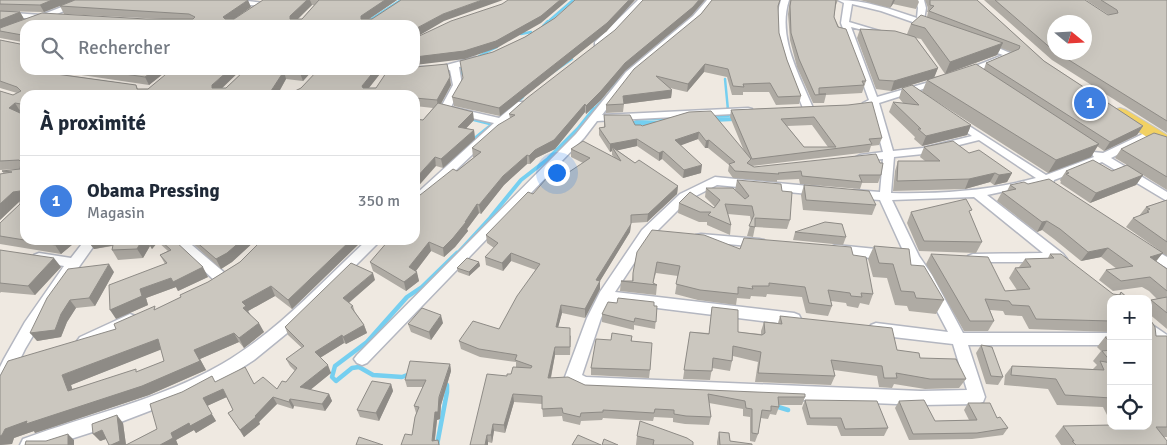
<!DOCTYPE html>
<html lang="fr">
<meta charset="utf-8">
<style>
:root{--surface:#fff;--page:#f2f2f3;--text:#1f2937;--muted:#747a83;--line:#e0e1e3;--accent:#ea580c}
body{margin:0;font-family:Signika,sans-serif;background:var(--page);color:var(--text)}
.controls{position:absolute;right:15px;bottom:15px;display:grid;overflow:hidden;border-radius:10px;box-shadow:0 5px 20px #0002}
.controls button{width:45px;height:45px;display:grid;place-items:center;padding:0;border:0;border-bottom:1px solid var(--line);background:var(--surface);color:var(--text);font:25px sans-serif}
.compass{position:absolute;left:1047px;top:15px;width:45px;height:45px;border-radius:50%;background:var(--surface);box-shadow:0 5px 20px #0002;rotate:108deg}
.you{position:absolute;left:556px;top:172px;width:18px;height:18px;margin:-12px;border:4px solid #fff;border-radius:50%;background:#1a73e8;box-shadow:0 0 0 8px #1a73e833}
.badge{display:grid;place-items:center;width:32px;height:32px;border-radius:50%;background:var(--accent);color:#fff;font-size:16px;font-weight:700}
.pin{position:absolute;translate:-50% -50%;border:2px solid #fff;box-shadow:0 1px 5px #0006}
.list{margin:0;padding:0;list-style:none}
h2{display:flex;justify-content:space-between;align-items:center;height:65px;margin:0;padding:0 20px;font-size:21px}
h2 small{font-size:16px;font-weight:400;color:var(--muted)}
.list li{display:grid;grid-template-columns:32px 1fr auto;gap:15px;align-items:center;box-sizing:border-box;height:90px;padding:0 20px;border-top:1px solid var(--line)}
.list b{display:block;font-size:19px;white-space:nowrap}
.list p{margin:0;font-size:16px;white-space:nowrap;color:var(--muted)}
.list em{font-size:16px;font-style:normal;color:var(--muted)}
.icon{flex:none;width:28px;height:28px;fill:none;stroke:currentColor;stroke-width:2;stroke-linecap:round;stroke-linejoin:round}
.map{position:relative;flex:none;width:1167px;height:445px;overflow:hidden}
.search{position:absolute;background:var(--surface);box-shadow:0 5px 20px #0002;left:20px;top:20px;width:400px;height:55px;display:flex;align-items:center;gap:12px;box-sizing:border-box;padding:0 18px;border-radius:15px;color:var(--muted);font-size:19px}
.panel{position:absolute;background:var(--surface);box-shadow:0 5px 20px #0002;left:20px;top:90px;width:400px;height:155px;border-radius:15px}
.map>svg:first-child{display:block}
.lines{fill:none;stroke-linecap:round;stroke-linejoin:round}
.stream-far2{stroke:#75cff0;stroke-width:2.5}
.stream-far1{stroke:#75cff0;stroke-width:4}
.stream{stroke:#75cff0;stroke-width:4.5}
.street-casing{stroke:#b4b7c1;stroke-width:3}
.primary-casing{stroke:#c9c9c9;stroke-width:2}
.street{fill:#fff;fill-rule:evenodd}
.primary{fill:#f2d163;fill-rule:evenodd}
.wall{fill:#afaba4;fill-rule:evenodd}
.shaded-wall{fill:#8e8b86}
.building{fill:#cbc7bf;stroke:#8e8b86;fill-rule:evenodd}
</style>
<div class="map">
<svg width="1167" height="445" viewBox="0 0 1167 445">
<rect width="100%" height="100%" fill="#efe9e1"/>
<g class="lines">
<path class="stream-far2" d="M550,20L573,0
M362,25L401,0
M543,26L548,21
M521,34L531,32
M479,56L497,47
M462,74L460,70L463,66
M549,75L572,59
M725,79L728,110
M509,110L523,97
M593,110L608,95L617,81"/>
<path class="stream-far1" d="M508,111L510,109
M713,116L729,115L728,109
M636,119L672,118
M714,120L734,119
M631,123H656
M467,145L493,124L469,118
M456,255L490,218L521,180L548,159L578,129L594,109"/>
<path class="stream" d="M410,374L402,377L373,375L359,367L352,368L336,381L332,377L335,366L367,342L407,297L422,287L457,253
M775,406L788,410
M437,445L447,392V385L443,384"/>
<defs>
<path id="street" d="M80,0H91L52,16L53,18L49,20L0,16V12L41,15Z
M205,0C220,0 255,0 266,4L262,6L209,2Z
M638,0H646L601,46H595V42Z
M707,0H715L699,20L632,76L602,115L748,108L752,109V113L597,121L584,138L367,363L362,365L357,363L354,359L357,355L576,134L626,72L693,16Z
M781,0H789C777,37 799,74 813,108L812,110L808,111L803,108C790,74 769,37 781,0Z
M838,0C865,0 891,9 917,18L918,8L916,0H924L926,8L924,20L934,25L927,27L881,11L852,4L849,22L886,33L882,35L851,27L877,97L940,79L945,82L879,103L893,151L923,148L972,136L951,122V118L955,117L1046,175L1094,157L1092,154L1093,152L1103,153L1147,132H1155L1156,134L1155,136L1111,158L1167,192V201L1102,162L1054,180L1053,184L1043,183L987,195L1063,254L1067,259L1065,262L1060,264L1055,262H968L966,259L968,256L973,254L1043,253L974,197L892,200L919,256L932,275L963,333H1111V345H968L985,397L983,402L977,404L921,405L585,391L570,385L565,377L587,318L600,292L642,230L680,194L715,177L819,187L825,191L819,195L717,185L688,200L652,236L615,292L794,313L799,315L801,319L799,323L794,325L609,302L601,318L582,375L586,377L921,391L967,390L953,344L876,335L871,333L869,329L871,325L876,323L948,332L919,277L906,257L880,200L854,198L848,194L854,190L880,192L883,159L860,161L854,158L860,155L883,152L870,105H865L863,103L869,100L841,23L844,3ZM979,140L1036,178C989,191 939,194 891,193L894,157L923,154Z
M984,42L1015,55L969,75H963V71L1003,55L981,47L980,45Z
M476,57L480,60L479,62L459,67L462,85L451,107L499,118L518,102H524L526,104L419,205L415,206V195L494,123L441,111L440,109L453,85L450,70C440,73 419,77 409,70H415V67H439Z
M701,234L759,239L764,240L765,243L764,246L759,247L696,241L695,238L696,235Z
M85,240H98L47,312L25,349L6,388L0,390V367L4,359L25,322L64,266L34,261L32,258L34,255L39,253L71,258Z
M172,240H186L226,274L228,278L226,282H216Z
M367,240H381L292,329L254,360L234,373L186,397L105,428L52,445H20L23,439C90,414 160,400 222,364C277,332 321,283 367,240Z
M836,245L886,250L891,252L893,255L891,258L886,260L831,253L829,250L831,247Z
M1146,245L1167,257V268L1141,252L1139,249L1141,246Z
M130,314L135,316L137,320L135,324L90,345L85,347L80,345L77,341L80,337Z
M1148,322L1167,335V343C1159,346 1155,342 1148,336Z"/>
<path id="primary" d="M1120,108L1126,110L1167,135V147L1161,146L1114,116L1112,113L1114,110Z"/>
</defs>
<use href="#street" class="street-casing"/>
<use href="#primary" class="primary-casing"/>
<use href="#street" class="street"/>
<use href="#primary" class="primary"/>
</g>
<path class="wall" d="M0,0H75L44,12L0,11Z
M263,0H397L369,19L444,21L25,25V70H168L149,85L61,72L59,74L136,85L138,89L226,88L245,70H313L303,81L286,79L279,92L291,93L383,70L369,88L451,85L441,104L474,120L466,128L474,130L475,139L443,168L436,166L423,120L433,108L415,106V95H25V240L73,244L61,254L0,244V223L20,204V201L0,220L4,174L2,171L20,169L0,170V91L13,95L17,93L0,88V40L20,44L22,42L0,38V11L20,12L24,19H163L64,14L60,6L251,7L234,19ZM312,5H314L302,19H297Z
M712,0H780L778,9L779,33L787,60L801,96L799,104L776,105L769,92H743V95H732L727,77L704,72L687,92L670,88L672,90L671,98L624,104L623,112L606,113V105L701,14Z
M790,0H838L836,5L834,17L866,81L862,93L826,95L824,103H813L797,67L790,40L788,14Z
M860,0H918L919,2L916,9L893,4L890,8Z
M925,0H977L1044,61L1143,126L1137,135L1104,151L1097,146L1091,157L1048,173L922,92L927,80L891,91L876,89L857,38L860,29L907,34L911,24L927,17L928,12H927L928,8ZM916,38L921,39L945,74L997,55L1001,48L1012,52L986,63L984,69L934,77L938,68Z
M984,0H1085L1108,15H1109L1086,0H1167V133L1052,60ZM1054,22L1084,52H1054Z
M692,15L625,71L601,100L586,114L585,112L555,149L536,158L530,164H527L504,185L481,214L479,213L467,229L468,231L455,247L444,257L431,251L416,271L419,281L406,291L373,271L370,262L457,171L474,157H473L472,148L510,118L509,114Z
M555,18L607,31L500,116L454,106L452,97L493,52L525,37Z
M902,88L971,125L967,135L922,146L914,139L915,137L889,112L893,102L903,103L899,98Z
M848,105L882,138L879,145L871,146L869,152L752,166L754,167L881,175L878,183H862L860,189L800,184L799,179L777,180V182L733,178L728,171L729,165L708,148H705L698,139L680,145L701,173L683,178L662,159L659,161L637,146L617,150L635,163L678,186L677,194L647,222L631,223L630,232L600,281V289L585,318L562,313L558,327L571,336L570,355H555L551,378L585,385L805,397L802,405H779V407L776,415L770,414L768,419L761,418L758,434L755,442L750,441V417L743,416V409L709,403L711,417L709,425L685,424L673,422V418L654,417L653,421L603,418L602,420L581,421L580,425L563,421L562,416L543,417L542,404L514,402L505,433L494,431L492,443L488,442V445H470L507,376L511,374L516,367V362L480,357L461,349L459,341L499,329L536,270L511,261L503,271L486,265L485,257L494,248L487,243L486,235L533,194L554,182L583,163L571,157V149L614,157L612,155V151L610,152L599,135V128L604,127V115L635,125L642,126L689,112L744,151L730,117L731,110ZM812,125L828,147H804L787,126Z
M1167,137V190L1143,175L1136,185L1090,203L1060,183L1061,182L1060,180L1066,171H1112L1127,165L1115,158L1121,149Z
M924,147L969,153L1012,173L1007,182L994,185L990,182L965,189L893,191L895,171L898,161H925L920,157Z
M737,180L782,191L790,220L787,229L755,227L753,237L747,236L751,222L750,216L728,214L731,225L730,235L707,225V222H699L678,213L679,203L714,208L715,207L705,197L706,188L737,191L735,190Z
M1028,184L1159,250L1126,227L1133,218L1139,216L1146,207L1167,200V256L1162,253L1156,262L1167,269V329L1148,313V303L1151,300L1157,299L1149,291L1142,287L1113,291L1099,280L1106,270L1117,269L1101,257L1081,261L1054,239L1042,230L1037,232L997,201L1002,192L1007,191L1010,185Z
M804,185L876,205L872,215L803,210L801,195Z
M911,212L970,214L982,242L976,253L919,251L907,223Z
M795,232L846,237L843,245L793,240Z
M87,240H174L208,277L178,291L176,287L146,298L148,305L116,319L165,264L160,255L168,251L158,242L152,249L150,246L143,258L118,260L112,250L113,246L94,249Z
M189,240H256L232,262L221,269Z
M262,240H363L292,309L275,296L248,311L251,316L264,332L244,348L239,342L200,359L206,370L149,395L35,433L34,431L14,438L12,444L0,445L116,329L181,297L208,282L240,262ZM161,349L164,361L138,372L72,389L71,385Z
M874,246L911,265L944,300L936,314L909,311L907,306L895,305L887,278L873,277L868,259Z
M740,249L853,255L873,294L869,305L860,303L858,308L847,306L846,303L831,301L832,306L828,316L806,313L802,297L767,294L766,297L751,296L750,299L737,298L736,305L698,300L675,294L678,276L656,273L653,283L657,285L656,295L620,291L621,281H632L633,273L637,252Z
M0,250L61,267L35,295L1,292L0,293Z
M931,254L1005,291L1017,290L1009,278L1015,268L1019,267L1025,259L1048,258L1050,254L1113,294L1118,295L1121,292L1129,299H1111V332L1029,329L1022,316L1005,315L1003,311L990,310L994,321L988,331H964L926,264Z
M479,262L480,266L469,276L458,272L457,268Z
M114,272L95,306L76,308L67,322L61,337L37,341L47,298Z
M375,280L349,303L353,306L355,312L364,325L367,333L346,344L344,343L320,358L331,373L310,390L329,394L332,401L325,411L294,406L293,409L277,404L259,422L260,424L244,437L228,413L233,410L226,397L207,406L216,421L196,433L194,430L176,440L178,445H109L106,439L100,441L123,423L126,445L157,429L216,382L254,384L277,389L286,382L295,371L290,366L286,359L302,348L288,335L285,327Z
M617,303L657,306L655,329L634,325V330L602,322V314Z
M712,307L738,332L761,334V331L764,322L778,323L780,316L897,350L920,358L966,379L959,388L925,389L894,384L892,388L879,387L877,376L834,370L835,376L831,385L755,382L758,362L733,356L730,371L712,368L710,380L683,379L690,332L709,333Z
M443,323L431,340L411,332L408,324Z
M632,336V341L650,370L649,378L591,375V368L611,340Z
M1156,336H1167V437H1164L1167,445H1061L1055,436L1063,426H1148Z
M1105,337H1111V423L1103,407L1057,405L1048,389L1004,385L1005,375L1012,366L1093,369L1097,365L1093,361L1101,351L1097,347Z
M981,345L1003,377L998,385L986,384L976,353Z
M450,364L451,371L441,405L440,419L437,420L435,440L440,445L412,435L416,413L414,406L423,387H407L405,380Z
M391,384L393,391L379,421L360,417L357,410Z
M805,400L888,428L884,436H841L837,426L807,425L802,408Z
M899,401L935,421L969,420L964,410L968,403L997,418L1008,428L1003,435L972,439L909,440L895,408Z
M719,432L730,441L752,445H717V442Z
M637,436L693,445H636Z"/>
<path class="shaded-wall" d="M52,0H75L44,12L40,5Z
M248,0L251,7L226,25L223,17Z
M307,0H310L312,5L293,24L290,19V16Z
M385,0H397L363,23L361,19V16Z
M482,0H503L444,21L415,38V29L443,14Z
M560,0H568L541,23L497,48L465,59L415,65V57Z
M629,0H635L607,31L500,116L499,108Z
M699,0H705L692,15L625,71L601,100L586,114V106L625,63Z
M893,0H895L893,4L890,8Z
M20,12L24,19L0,29V20Z
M1003,43L997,55L945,74L950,62Z
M705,64L704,72L687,92L688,84Z
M938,68L934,78L891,91L894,81Z
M50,70H60L61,72L54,78Z
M154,70H168L149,85L145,77Z
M229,70H241L216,94L212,88V85Z
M303,70H313L303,81L300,73Z
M375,70H383L364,94L362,86Z
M284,71L286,79L277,95L271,91Z
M450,77L451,85L438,109L437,100Z
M672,90L671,98L624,104L623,96Z
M15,103L20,111L14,117L9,108Z
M585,104V112L555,149L536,158L530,164L529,156Z
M473,112L474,120L460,135L458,127Z
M971,125L967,135L922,146L926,136Z
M1143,126L1137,135L1104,151L1110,142Z
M474,130L475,139L443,168L441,159Z
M699,132L698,139L674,148L675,140Z
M637,139V146L615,151L612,147V151L610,152V144Z
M709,140L708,148H705L706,141Z
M1099,144L1091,157L1048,173L1056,160Z
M663,151L662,159L659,161V153Z
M527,155V164L504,185L481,214L479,205L503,176Z
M435,157L436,166L415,190V179Z
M702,165L701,173L683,178L684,170Z
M995,173L990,182L965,189L969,179Z
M1012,173L1007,182L994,185L999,175Z
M1143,175L1136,185L1090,203L1096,193Z
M678,186L677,194L647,222L648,214Z
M20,191V201L0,220V204L13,192Z
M477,204L479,213L467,229L468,231L455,247L444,257L443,248L465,222Z
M1047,221L1042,230L1037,232L1042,222Z
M631,224L630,232L600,281V289L585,318V309L596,280Z
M60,240H70L73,244L61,254L55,245Z
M87,240H118L121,244L94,249Z
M142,240H146L150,246L143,258L137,249Z
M147,240H157L158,242L152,249Z
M242,240H256L232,262L221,269L216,259Z
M351,240H363L292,309L288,300Z
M429,242L431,251L412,276L417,272L419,281L406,291L404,282L409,267Z
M1108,248L1101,257L1081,261L1088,252Z
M511,253V261L503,271L502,263Z
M1163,253L1155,262L1150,257Z
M54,258L61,267L35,295L28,286Z
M479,262L480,266L469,276V272Z
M109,264L114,272L95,306L89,298Z
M203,267L208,277L178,291L176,287L146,298L148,305L116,319L110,310L140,289Z
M373,273L375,280L346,305L343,298Z
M271,286L275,296L248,311L251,316L243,308L242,302Z
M70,300L76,308L67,322L61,337L37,341L30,333Z
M561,305L562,313L556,335V327Z
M441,315L443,323L431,340L429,332Z
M259,323L264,332L244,348L239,338Z
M364,325L367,333L346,344L343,337Z
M234,333L239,342L200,359L206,370L149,395L35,433L34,431L14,438L12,444L0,445V436L5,429Z
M342,335L344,343L318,359L315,352Z
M158,339L165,348L71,385L76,400L68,391L62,375Z
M555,347V355L549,386L548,378Z
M450,364L451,371L441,405L440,419L437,420L434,445L432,441L435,412Z
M328,365L331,373L304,395L300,387Z
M391,384L393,391L379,421L376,413Z
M223,389L227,397L207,406L216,421L196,433L194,430L176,440L178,445H160L203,398Z
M329,394L332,401L325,411L322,404Z
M513,394L514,402L505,433L504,425Z
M273,397L277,404L259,422L260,424L244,437L240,430Z
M290,399L294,406L293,409L289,402Z
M117,415L123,423L126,445H111Z
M493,424L494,431L492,443L491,435Z
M102,430L109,438L100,441L93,434Z
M68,434L74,440V445H68Z
M487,435L488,442V445H485Z"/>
<path class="building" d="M0,0H52L40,5L0,4Z
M75,0H248L223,17L225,19H234L263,0H307L290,16V19H302L319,0H385L361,16V19H372L401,0H482L443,14L415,29V25H25V70H50L56,74L136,85L137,89H148L171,70H229L212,85V88H226L245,70H303L300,73L284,71L271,91L291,93L301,88L318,70H375L362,86L363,88H376L388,70H415V67L447,64L450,77L437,100L415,98V95H25V223L23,225L25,227V240H60L55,245L0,236V223L20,204V191L13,192L0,204V174L12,172L2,171L20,169L21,162L19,160L0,161V91L13,95L21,91L17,87L0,81V40L20,44L22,42V35L0,31V28L42,13L146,19H193L195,17L189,14L60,6ZM15,103L21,104L20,113L9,108Z
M508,0H560L541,16L496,41L464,51L415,57V38L451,21L502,4Z
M575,0H629L607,23L499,108L452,97L463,78L460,61L493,52L525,37L555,18Z
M643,0H699L693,7L625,63L601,91L586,106L585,104L554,140L535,150L529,156L527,155L503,176L479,205L477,204L465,222H466L453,238L443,248L429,242L409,267L417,272L404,282L370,262L389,240H415V199L453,169L457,171L481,152L472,148L498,125L515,115L509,114L527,98L615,30Z
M712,0H780L778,6L779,33L787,60L801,96L778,97L770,83L743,84L744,87L733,86L728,69L705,64L688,84L656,76L672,90L623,96L624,104L606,105L634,69L701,14Z
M791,0H836L834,17L838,27L846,29L866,81H862L864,85L819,88V94H826L815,95L799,59L791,33L790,6Z
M930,0H977L1044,61L1143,126L1110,142L986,63L1019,49L1020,46L929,11L934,6L930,5Z
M995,0H1085L1108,15L1118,13L1117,10L1101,0H1167V121L1056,52H1084V22H1054V51Z
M0,11L20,12L0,20Z
M921,15L1003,43L950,62L925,28L911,24Z
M860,29L895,31L915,37L938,68L894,81L879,80Z
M976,64L1099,144L1056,160L927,80Z
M97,70H154L145,77Z
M912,85L971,125L926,136L918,129H921L893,102L919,105L902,88Z
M872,102L882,138L869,139L872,144L752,159L731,110L848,105ZM814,117L836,147H804L781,119Z
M438,103L473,112L458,127L474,130L441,159L435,157L415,179V119L423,120Z
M711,111L751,159L747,163L754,167L876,154L880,163H883L881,175H859L862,182L802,176L801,171L778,173L779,174L735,171L729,164L735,162L709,140L706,141L699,132L675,140L702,165L684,170L663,151L659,153L637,139L610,144L599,128L605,127L604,115H630L635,125H641L642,126L689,112Z
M1154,133L1167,137V177L1121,149Z
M583,141L621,161L612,147L635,163L639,160L678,186L648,214L631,215V224L596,280L600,281L585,309L561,305L556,327L570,328V347H555L548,378L568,377L585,385L805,394V397H778L779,407L771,406V411L762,410L758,434L752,433V409L746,408L745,401L708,394L711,417L686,416L674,414V410L655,409L654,413L603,410V412L581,413L580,417L563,413L562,408L542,409V396L513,394L504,425L493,424L491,435H487L485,445H470L487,374L507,376V374H511L513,367L531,368L532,366L515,360L517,355L479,349L459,341L473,321L499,329L517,296L540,264L511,253L502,263L485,257L498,243L486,235L528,192L533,194L546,179L554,182L590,158L571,149Z
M953,141L969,153L979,150L1012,173L999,175L995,173L969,179L897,181L898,161H940L924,147Z
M1093,160L1112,171L1127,165L1143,175L1096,193L1066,174L1069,173L1066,171Z
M1049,179L1163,253L1150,257L1167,269V291L1150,277L1121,281L1106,270L1133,266L1108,248L1088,252L1060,229L1047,221L1042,222L1002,192L1016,189L1010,185L1024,182L1028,184Z
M737,180L781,184L782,191L792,192L790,220L755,218V227L749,226L754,215L752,206L725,204L731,225L708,215L711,212H700L679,203L690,192L714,208L720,200L706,188H733L745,199L749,196Z
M804,185L869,191L876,205L806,200Z
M966,199L972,210L969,211L982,242L924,241L911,212Z
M1167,200V242L1133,218L1149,212L1147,211L1150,209L1146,207Z
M825,222L842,224L846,237L795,232Z
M652,230L704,235L740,249L744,238L851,247L853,255L866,257L873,294L861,293L862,297L851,296L850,293L828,290L832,306L809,303L805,287L769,283V286H752L753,289L738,287V294L700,290L676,284L680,266L657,262L653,283L657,285L621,281H633V273L637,252Z
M114,240H142L137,249L112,250Z
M160,240H174L203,267L173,282L171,278L140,289L142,296L110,310L109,285L167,263L160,255L171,250Z
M194,240H242L227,253L216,259Z
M262,240H351L288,300L271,286L242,302L246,306L243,308L259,323L239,338L234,333L194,350L200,361L142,386L26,424L27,421L5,429L2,435L0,436V376L8,361L116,329L114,324L155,306L154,310L181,297L180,295L208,282L240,262ZM158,339L164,361L136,372V369L68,391L62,375Z
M874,246L909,249L911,265L924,266L944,300L916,298L914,292L901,291L893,264L879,263Z
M0,250L54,258L28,286L0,283Z
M931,254L988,257L1005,291L1030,289L1015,268L1031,267L1025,259L1054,258L1050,254H1061L1113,294L1120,295L1121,292L1129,299H1111V321L1036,319L1029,306L1012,305L1009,301L985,299L994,321H970Z
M467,258L479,262L469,272L457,268Z
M351,263L373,273L343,298L353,306L351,307L364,325L343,337L342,335L315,352L328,365L300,387L329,394L322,404L290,399L289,402L273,397L255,416L256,417L240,430L228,413L233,410L223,389L203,398L212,414L190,426L189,423L171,433L173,438L160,445H126L157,429L150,404L182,392L212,376L215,382L245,367L254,384L263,377L277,389L282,381L286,382L297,368L286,359L304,346L285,327Z
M109,264L89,298L70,300L61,314L55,330L30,333L47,298L68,269Z
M1167,297V313L1151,300Z
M618,298L654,302V306H657L656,322L635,318L634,322L602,314L608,302L617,303Z
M712,307L738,310V332L762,335L765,333L764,322L782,324L780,316L892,328L897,350L919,353L920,358L956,359L966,379H930L896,373L897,378H884L882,366L831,360L835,376L758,373L761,352L733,346L732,361L713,358L712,371L684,370L690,332L709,334Z
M422,308L441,315L429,332L408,324Z
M1148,316L1155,327L1156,336H1167V427H1156L1167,441V445H1076L1072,441H1074L1063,426L1111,425V426H1148Z
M612,333L632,336L631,341L652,343L650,370L591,368L596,339L611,340Z
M1105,337H1111V343Z
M981,345L992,347L1003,377L991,376Z
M1111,350V362L1102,351Z
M410,361L450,364L439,397L438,412H435L432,441L438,440L439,445H401L405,434L412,435L415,417L419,407L414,406L426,380H405Z
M1100,361L1111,363V398L1065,395L1056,379L1011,375L1012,366L1104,370Z
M372,381L391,384L376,413L357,410Z
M805,400L877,401L888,428L845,429L841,418H810Z
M924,400L935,421L977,420L968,403H990L997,418L1000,417L1008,428L977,433L913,434L899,401Z
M117,415L120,441L111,445H109L102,430L93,434L92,424Z
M640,421L687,438L693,442V445H653L654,440L637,436Z
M719,432L729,433L730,441L752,444V445H720Z
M68,434V445H25L26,441H46Z
M578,435L601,445H572Z
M359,437L383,445H356Z
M604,439L618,445H602Z"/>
</svg>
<div class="controls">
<button>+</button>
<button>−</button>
<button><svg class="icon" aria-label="locate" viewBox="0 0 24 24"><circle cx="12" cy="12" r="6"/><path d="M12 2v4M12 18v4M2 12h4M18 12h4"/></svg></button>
</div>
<svg class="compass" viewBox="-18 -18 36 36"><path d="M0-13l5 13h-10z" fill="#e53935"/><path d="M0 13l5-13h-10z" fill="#747a83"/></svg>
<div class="you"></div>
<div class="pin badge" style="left:1090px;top:103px;background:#3f7fe0">1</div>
<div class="search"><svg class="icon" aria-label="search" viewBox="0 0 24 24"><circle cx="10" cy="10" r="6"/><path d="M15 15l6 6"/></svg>Rechercher</div>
<section class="panel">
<h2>À proximité<small></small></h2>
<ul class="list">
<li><span class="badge" style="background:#3f7fe0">1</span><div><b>Obama Pressing</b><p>Magasin</p></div><em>350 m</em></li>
</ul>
</section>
</div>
